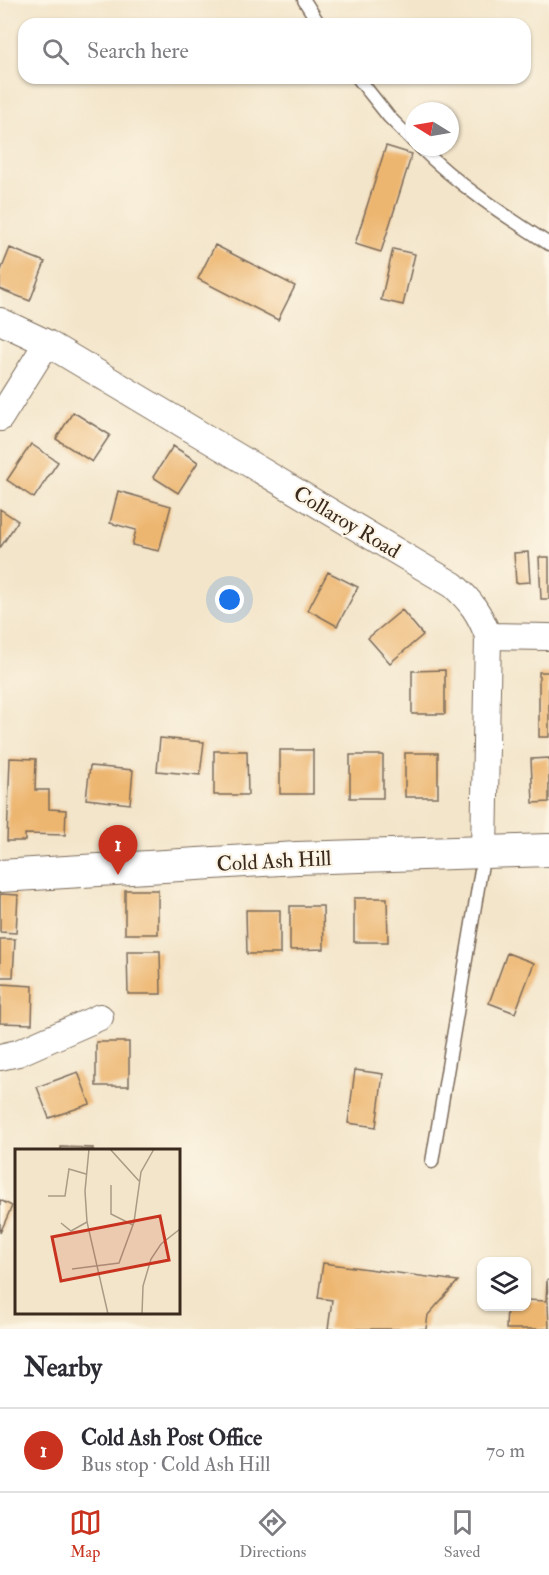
<!DOCTYPE html>
<meta charset="utf-8">
<style>
:root{--surface:#fff;--page:#f7f7f7;--text:#2b2b33;--muted:#7c7c81;--line:#e1e1e2;--accent:#c8321e}
body{margin:0;font-family:"IM FELL Double Pica",serif;background:var(--page);color:var(--text)}
.controls{position:absolute;right:18px;bottom:18px;display:grid;overflow:hidden;border-radius:12px;box-shadow:0 2px 4px #0004}
.controls button{width:54px;height:54px;display:grid;place-items:center;padding:0;border:0;border-bottom:2px solid var(--line);background:var(--surface);color:var(--text);font:30px sans-serif}
.compass{position:absolute;left:405px;top:102px;width:54px;height:54px;border-radius:50%;background:var(--surface);box-shadow:0 2px 4px #0004;rotate:281deg}
.you{position:absolute;left:230px;top:600px;width:21px;height:21px;margin:-15px;border:4px solid #fff;border-radius:50%;background:#1a73e8;box-shadow:0 0 0 9px #1a73e833}
.badge{display:grid;place-items:center;width:39px;height:39px;border-radius:50%;background:var(--accent);color:#fff;font-size:20px;font-weight:700}
.pin{position:absolute;translate:-50% -50px;filter:drop-shadow(0 2px 3px #0008)}
.pin::after{content:'';position:absolute;top:32px;width:21px;height:18px;background:inherit;clip-path:polygon(0 0,100% 0,50% 100%)}
.list{margin:0;padding:0;list-style:none}
h2{display:flex;justify-content:space-between;align-items:center;height:78px;margin:0;padding:0 24px;font-size:26px}
h2 small{font-size:20px;font-weight:400;color:var(--muted)}
.list li{display:grid;grid-template-columns:39px 1fr auto;gap:18px;align-items:center;box-sizing:border-box;height:84px;padding:0 24px;border-top:2px solid var(--line)}
.list b{display:block;font-size:22px;white-space:nowrap}
.list p{margin:0;font-size:20px;white-space:nowrap;color:var(--muted)}
.list em{font-size:20px;font-style:normal;color:var(--muted)}
.icon{flex:none;width:33px;height:33px;fill:none;stroke:currentColor;stroke-width:2;stroke-linecap:round;stroke-linejoin:round}
.map{position:relative;flex:none;width:549px;height:1329px;overflow:hidden}
.search{position:absolute;background:var(--surface);box-shadow:0 2px 4px #0004;left:18px;right:18px;top:18px;height:66px;display:flex;align-items:center;gap:15px;box-sizing:border-box;padding:0 21px;border-radius:18px;color:var(--muted);font-size:22px}
.sheet{height:162px;background:var(--surface)}
nav{display:flex;justify-content:space-around;align-items:center;box-sizing:border-box;height:84px;border-top:2px solid var(--line);background:var(--surface);font-size:16px;color:var(--muted)}
nav a{display:grid;justify-items:center;gap:3px}
nav .on{color:var(--accent)}
.map>svg:first-child{display:block}
.building{fill:#edb670}
.lines{fill:none;stroke-linecap:round;stroke-linejoin:round}
.service-casing{stroke:#7b6b5a;stroke-width:15}
.minor-casing{stroke:#7b6b5a;stroke-width:28}
.tertiary-casing{stroke:#7b6b5a;stroke-width:34}
.service{stroke:#fff;stroke-width:12}
.minor{stroke:#fff;stroke-width:26}
.tertiary{stroke:#fff;stroke-width:32}
.labels{text-anchor:middle;stroke-width:4.5;stroke-linejoin:round;paint-order:stroke}
.street-label{font-size:21px;fill:#3b2a1e;stroke:#fcf5e5}
.inset-road{fill:none;stroke:#a99a85;stroke-width:1.5}
.view{fill:#c8321e;fill-opacity:0.15;stroke:#c8321e;stroke-width:3}
.inset-edge{fill:none;stroke:#3b2a1e;stroke-width:3}
</style>
<div class="map">
<svg width="549" height="1329" viewBox="0 0 549 1329">
<rect width="100%" height="100%" fill="#fcf5e5"/>
<filter id="ink" filterUnits="userSpaceOnUse"><feTurbulence type="fractalNoise" baseFrequency=".0167" numOctaves="2"/><feDisplacementMap in="SourceGraphic" scale="12" xChannelSelector="R" yChannelSelector="G"/><feConvolveMatrix kernelMatrix="1 2 1 2 8 2 1 2 1" color-interpolation-filters="sRGB"/></filter>
<filter id="wash" filterUnits="userSpaceOnUse"><feTurbulence type="fractalNoise" baseFrequency=".008" numOctaves="4" result="noise"/><feDisplacementMap in="SourceGraphic" scale="24" xChannelSelector="R" yChannelSelector="G"/><feGaussianBlur stdDeviation="1.35" result="paint"/><feColorMatrix in="noise" values="0 0 0 0 0 0 0 0 0 0 0 0 0 0 0 0 0 1.4 0 .05"/><feComposite in="paint" operator="in"/></filter>
<g filter="url(#wash)">
<rect width="100%" height="100%" fill="#f3e5ca"/>
<g id="blocks">
<path class="building" d="M386,146L412,154L381,252L355,244Z
M215,245L295,286L278,320L198,279Z
M10,248L45,262L30,301L0,289V273Z
M393,249L415,254L403,305L381,300Z
M73,412L110,435L92,462L56,439Z
M31,444L58,462L34,498L7,480Z
M173,446L198,462L178,493L153,477Z
M118,491L171,506L159,551L132,545L136,530L110,523Z
M0,509L18,521L0,548Z
M528,552L530,582L516,583L514,553Z
M539,557H549V599H541Z
M328,572L358,587L337,626L308,610Z
M402,610L423,635L390,663L368,638Z
M445,670V714H412V671Z
M539,672H549V737H539Z
M160,738L204,742L200,775L157,771Z
M280,750H313V794H280Z
M214,751H247L248,795H214Z
M405,753H438V797H405Z
M350,755H383V798H350Z
M10,758L36,759L35,790H49V809L66,810L65,835L25,834V841H7Z
M549,758V802L533,803L531,759Z
M90,766L133,770L130,804L86,799Z
M125,890H158V934H125Z
M0,894L18,895L16,933L0,932Z
M354,898H387L388,942H354Z
M290,906H323L324,949L290,950Z
M246,910H280V954H247Z
M0,939H15L13,977H0Z
M127,951H160L161,994H128Z
M507,953L534,963L515,1013L489,1003Z
M1,984L33,986L32,1024L0,1023Z
M96,1042H129V1086H96Z
M355,1070L383,1074L376,1127L348,1123Z
M78,1072L90,1104L49,1118L37,1087Z
M61,1147L93,1148V1150H61Z
M0,1200L12,1206L0,1233Z
M323,1263L458,1281L428,1315L426,1329H328L332,1300L318,1298Z
M547,1279L549,1329H506L507,1306H526V1300L546,1301Z"/>
</g>
</g>
<g filter="url(#ink)">
<use href="#blocks" fill-opacity="0" stroke="#7b6b5a" stroke-width="1.5"/>
<g class="lines">
<defs>
<path id="service" d="M304,0L319,24
M358,78L389,117L414,142
M420,147C458,185 504,215 549,244
M432,1162L484,852"/>
<path id="minor" d="M0,321L47,343L453,585C471,601 480,614 488,636L484,852
M0,418L47,343
M488,636L549,637
M0,1057L18,1053L100,1017"/>
<path id="tertiary" d="M0,876L297,858L549,850"/>
</defs>
<use href="#service" class="service-casing"/>
<use href="#minor" class="minor-casing"/>
<use href="#tertiary" class="tertiary-casing"/>
<use href="#service" class="service"/>
<use href="#minor" class="minor"/>
<use href="#tertiary" class="tertiary"/>
</g>
</g>
<g class="labels">
<g class="street-label">
<text transform="translate(347 522) rotate(31)" y="7">Collaroy Road</text>
<text transform="translate(274 861) rotate(-3)" y="7">Cold Ash Hill</text>
</g>
</g>
<g transform="translate(15 1149)">
<rect width="165" height="165" fill="#f3e5ca"/>
<path class="inset-road" d="M74,0L70,42L72,73L93,165M95,0L124,32M96,36V65L118,76M33,47H50L54,20L71,25M46,74L56,82L72,73M57,120L104,114L119,73L126,23L139,0M127,165L128,137L136,110L146,95L165,80"/>
<path class="view" d="M145,67L154,111L46,132L37,88Z"/>
<rect width="165" height="165" class="inset-edge"/>
</g>
</svg>
<div class="controls">
<button><svg class="icon" aria-label="layers" viewBox="0 0 24 24"><path d="M12 4l9 5-9 5-9-5zM3 14l9 5 9-5"/></svg></button>
</div>
<svg class="compass" viewBox="-18 -18 36 36"><path d="M0-13l5 13h-10z" fill="#e53935"/><path d="M0 13l5-13h-10z" fill="#7c7c81"/></svg>
<div class="you"></div>
<div class="pin badge" style="left:118px;top:875px">1</div>
<div class="search"><svg class="icon" aria-label="search" viewBox="0 0 24 24"><circle cx="10" cy="10" r="6"/><path d="M15 15l6 6"/></svg>Search here</div>
</div>
<section class="sheet">
<h2>Nearby<small></small></h2>
<ul class="list">
<li><span class="badge">1</span><div><b>Cold Ash Post Office</b><p>Bus stop · Cold Ash Hill</p></div><em>70 m</em></li>
</ul>
</section>
<nav>
<a class="on"><svg class="icon" aria-label="map" viewBox="0 0 24 24"><path d="M3 6l6-2 6 2 6-2v14l-6 2-6-2-6 2zM9 4v14M15 6v14"/></svg>Map</a>
<a><svg class="icon" aria-label="directions" viewBox="0 0 24 24"><path d="M12 3l9 9-9 9-9-9zM9 14v-3h6M13 9l2 2-2 2"/></svg>Directions</a>
<a><svg class="icon" aria-label="saved" viewBox="0 0 24 24"><path d="M7 4h10v16l-5-4-5 4z"/></svg>Saved</a>
</nav>
